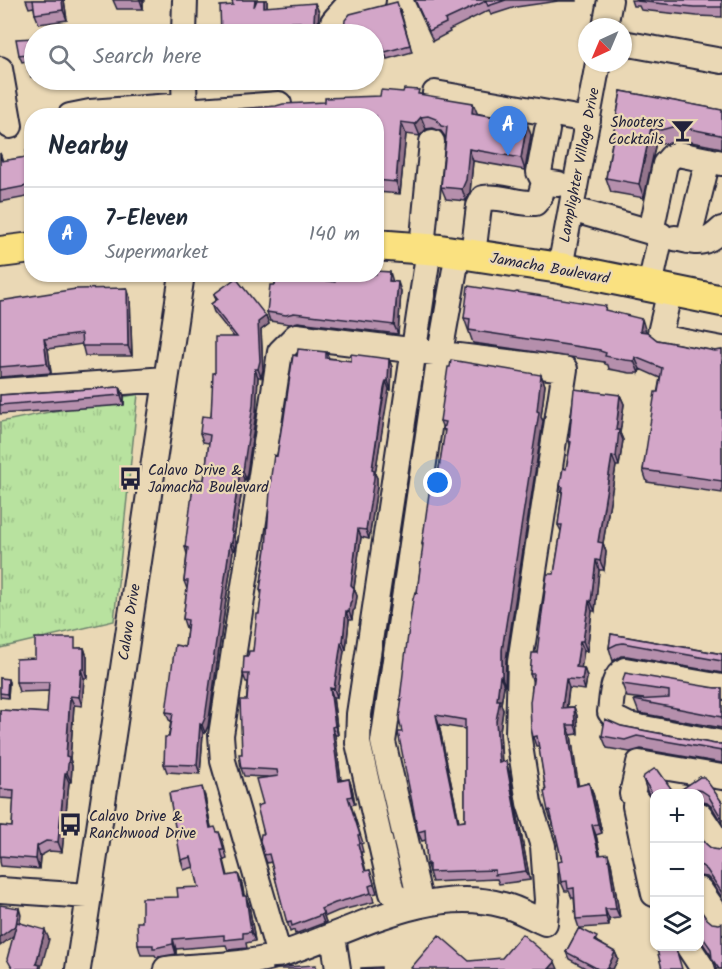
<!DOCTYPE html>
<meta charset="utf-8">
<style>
:root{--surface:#fff;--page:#f6f6f7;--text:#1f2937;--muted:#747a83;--line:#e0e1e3;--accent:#22223b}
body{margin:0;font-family:Kalam,sans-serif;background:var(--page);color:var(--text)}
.controls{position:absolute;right:18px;bottom:18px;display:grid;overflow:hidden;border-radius:12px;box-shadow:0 2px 4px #0004}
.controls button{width:54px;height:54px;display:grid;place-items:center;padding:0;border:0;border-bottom:2px solid var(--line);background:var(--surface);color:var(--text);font:30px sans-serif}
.compass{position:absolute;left:578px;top:18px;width:54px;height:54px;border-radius:50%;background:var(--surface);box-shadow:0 2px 4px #0004;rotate:224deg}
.you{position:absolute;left:438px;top:483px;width:21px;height:21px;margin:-15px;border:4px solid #fff;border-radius:50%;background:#1a73e8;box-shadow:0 0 0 9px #1a73e833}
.badge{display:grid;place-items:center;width:39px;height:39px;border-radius:50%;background:var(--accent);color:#fff;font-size:20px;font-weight:700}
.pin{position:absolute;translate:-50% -50px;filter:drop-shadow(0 2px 3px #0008)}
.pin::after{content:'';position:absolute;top:32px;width:21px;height:18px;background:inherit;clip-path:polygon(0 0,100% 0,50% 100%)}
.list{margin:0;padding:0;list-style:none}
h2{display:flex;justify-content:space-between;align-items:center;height:78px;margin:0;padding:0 24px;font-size:26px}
h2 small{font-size:20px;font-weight:400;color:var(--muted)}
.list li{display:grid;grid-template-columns:39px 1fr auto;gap:18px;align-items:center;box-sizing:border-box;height:96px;padding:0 24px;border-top:2px solid var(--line)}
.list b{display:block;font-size:22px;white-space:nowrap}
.list p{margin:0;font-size:20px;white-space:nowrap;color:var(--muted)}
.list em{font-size:20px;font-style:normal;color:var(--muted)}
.icon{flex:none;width:33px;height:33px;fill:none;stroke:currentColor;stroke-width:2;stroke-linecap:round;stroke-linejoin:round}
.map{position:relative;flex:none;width:722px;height:969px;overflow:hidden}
.search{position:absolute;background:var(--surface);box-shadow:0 2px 4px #0004;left:24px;top:24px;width:360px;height:66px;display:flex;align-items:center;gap:15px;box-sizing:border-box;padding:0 21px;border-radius:33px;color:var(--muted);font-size:22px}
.panel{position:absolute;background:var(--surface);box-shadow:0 2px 4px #0004;left:24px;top:108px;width:360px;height:174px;border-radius:24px}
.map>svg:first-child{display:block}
.grass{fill:url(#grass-tufts);stroke:#6d826d;stroke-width:1.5}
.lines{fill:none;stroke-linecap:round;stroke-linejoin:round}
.minor-casing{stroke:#22223b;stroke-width:28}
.major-casing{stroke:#22223b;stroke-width:34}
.minor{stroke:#ead8b5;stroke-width:24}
.major{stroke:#fae180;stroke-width:30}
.wall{fill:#b58fac;stroke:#22223b;stroke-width:1.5;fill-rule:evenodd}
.shaded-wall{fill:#94748c;stroke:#22223b;stroke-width:1.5}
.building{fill:#d3a6c8;stroke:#22223b;stroke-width:1.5;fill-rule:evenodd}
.labels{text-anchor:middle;stroke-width:4.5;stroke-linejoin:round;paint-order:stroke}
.poi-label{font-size:15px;fill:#22223b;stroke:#ead8b5;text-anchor:start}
.street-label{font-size:15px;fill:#22223b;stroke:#ead8b5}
</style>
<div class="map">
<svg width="722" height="969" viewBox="0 0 722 969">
<defs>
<pattern id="grass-tufts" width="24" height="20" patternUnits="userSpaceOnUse" patternTransform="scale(1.5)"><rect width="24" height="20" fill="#b8e29f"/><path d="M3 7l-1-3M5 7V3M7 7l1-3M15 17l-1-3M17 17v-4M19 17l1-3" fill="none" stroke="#9ec28a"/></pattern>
</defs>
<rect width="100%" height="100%" fill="#ead8b5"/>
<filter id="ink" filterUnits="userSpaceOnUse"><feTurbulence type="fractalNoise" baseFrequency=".0167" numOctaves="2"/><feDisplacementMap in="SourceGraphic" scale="12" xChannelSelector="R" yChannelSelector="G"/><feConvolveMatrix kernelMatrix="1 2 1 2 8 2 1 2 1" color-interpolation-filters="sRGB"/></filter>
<g filter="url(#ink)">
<path class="grass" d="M138,394L114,621L0,648V422Z"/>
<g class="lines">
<defs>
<path id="minor" d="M605,27L610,0
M184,34L185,0
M333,34V22L346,7L373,0
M623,43L722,61
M0,69L10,126
M184,80L185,116
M435,93L588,120
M185,111L279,104
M70,116L90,112L185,105
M547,130L539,172L544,182L558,184
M571,209L661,235L650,286
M651,232L665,164L671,157L678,154L722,163
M675,238C698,243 704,246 722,229
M688,241L708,160
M422,248L432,142
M429,249L359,714L358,743L392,893L410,907L418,892L383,742L440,353L458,252
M473,255L479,206L483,198C500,195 517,204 535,203L540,197L544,182
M560,268L598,63
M670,290L660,333L664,338L722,349
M0,391L166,379
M722,687L625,670C611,677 612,699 610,712L616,719L628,725L722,743
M635,806L654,894
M700,815L722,848
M654,826L632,794L639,763L722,777
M0,890L88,896
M700,890L722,922
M333,936L338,969
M688,946L703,969
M78,969L182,274
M166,969C203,965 244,966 279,955C350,933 427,884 503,905C517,908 531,917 545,923L547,900L543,846L529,803L518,733L520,662L565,369L296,336L280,352L221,735L223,761L279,955"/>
<path id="major" d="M376,245L440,250L560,268L722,301
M0,252L32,248"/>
</defs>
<use href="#minor" class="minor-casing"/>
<use href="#major" class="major-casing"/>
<use href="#minor" class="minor"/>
<use href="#major" class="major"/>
</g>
<path class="wall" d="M26,0H64L67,20L39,24L35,14L34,7L29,8Z
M113,0H145V1H143V9H117Z
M232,0H267V7L319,12L318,27L319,34H301V31L274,32L233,5Z
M414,0H577V1H558L516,7L491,15L489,10L449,30L450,32L433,41Z
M631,0H722V17L697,16L641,10L639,6H633Z
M400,9L412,52L387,59L386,56L374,59V34Z
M34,38V77H31L28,70L27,61L22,62L19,55Z
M44,80H91L45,85Z
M260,80H276V84H262Z
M621,91L722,110V148L681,140L666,144L656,142L644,198L611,192L606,178Z
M420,94L531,135L525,170L473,161L470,192L466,201L446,199L441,187L446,138L441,131L433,128L426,129L420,136L406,134L400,194L377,192L376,116L325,102Z
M32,149V196L0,202V153L3,161L27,157Z
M276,274H298L299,277L335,282H393L401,291L398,334L298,322L290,324L270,321L267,312L275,285Z
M127,288L130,298L132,356H85L82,344L48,349L51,373L0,377V304Z
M214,294L266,316L269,324L261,330L263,370L261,377H258L256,413L246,480L244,479L236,525L234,537L236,542L235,550L233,551L208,726L205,733H203L200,774L167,772L164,764L171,721L169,720L166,712L185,647L187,628H186L183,619L187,589L184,581L187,554L185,547L204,480L209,443L203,442L200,433L211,417L215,373L234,337L214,312L211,304L216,300Z
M607,311L646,332L657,340L715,351L722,350V493L647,482L643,470L660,378L640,369L639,373H630L609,369L608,365L605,364L604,362L473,343L464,318Z
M326,352L329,358L351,361L389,359L392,367L391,390L389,389L387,397L375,474L377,478V487L369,539L361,537L354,588L357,596L355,609L353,611L352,620H349L346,650L344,651L337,697H333L338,735H335L341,780L349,779L352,788L355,804L351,805L363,843L361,844L363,852H361L366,871L370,870L377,893L372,894L374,902L338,911L324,917L326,922L324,923L295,934L294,930L290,932L271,862L267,863L264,855L263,804L267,777L244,776L241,768L248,682H246L243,674L248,656L253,651L262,595L260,590L266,549L277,456L297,356Z
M541,375L545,385L541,417L543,421L506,660L505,686H504L501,704L503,710L500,731L502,762L509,771L530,880L499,884L497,879L432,882L427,865L426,840L422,841L418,832L402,702L400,699L417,593L423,548L422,544L433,479L438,475L445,433L440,421ZM439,725L465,729V821L459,822Z
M120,387L124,396V405L0,414V395Z
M620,395L624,404L620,433L623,440L619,466H616L603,543L606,552L604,570H599L595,611H592L587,651L584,650L581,668H584L587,677L585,690L569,688L567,707H574L577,716L578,734L571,735L578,786L589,783L593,793L602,833L596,835L600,855L611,863L620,918L609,919V926L580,928L599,943L615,952L618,959L613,969H587L569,959L566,952L579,928L576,919L574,898H572L569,891H565L561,882L562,861L552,820H551L548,811L546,791L539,746H536L533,737V682L530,674L537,653L554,574L561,531L558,525L562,493L560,486L566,469L570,445L569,441Z
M611,634L722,654V673L627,656H621L613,661L609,648Z
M79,648H84L87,657V678H84L82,706L74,705L70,759L72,766L71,782H69L62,852L49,851L40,856L39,869L1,866L0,862V826L12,827L14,799L0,798V710L47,713L49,691L19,692L16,682L35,658Z
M0,678L9,682L8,698L0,697Z
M622,684L715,688H722V728L639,713L634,700L644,699L627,697Z
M621,726L715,744H722V763L641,749L630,752L607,748L602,736Z
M700,777L722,802V824L712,807L707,803L699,801V794H675Z
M643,779L654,794V802L647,791Z
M205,797L211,828L217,832H219L223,841L227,859L224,860L228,876L238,874L242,884L244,896L249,905L255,941L246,943L247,948L228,950L226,945L176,949V954L158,957H156L155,955H141L138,945L142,922L178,897L199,887L194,867L184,870L181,860Z
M699,834L706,844L712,849L719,850L722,849V898L712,882L707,877L699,876Z
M699,908L722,969H716L712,957L699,938Z"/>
<path class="shaded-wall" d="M62,0H64L67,20L63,10Z
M140,0H143V9Z
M264,0H267V16L264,7Z
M315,3L319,12L318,27L319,34H317L314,21Z
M271,23L274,32L275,34H271Z
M473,103L478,115L472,113Z
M421,117L426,129L420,136L415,124Z
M401,122L406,134L400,194L396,182Z
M527,123L531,135L525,170L521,158Z
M651,128L656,142L644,198L639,184Z
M469,149L473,161L470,192L466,201L462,189Z
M390,272L393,282L389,281Z
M398,282L401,291L398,334L394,325Z
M127,288L130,298L132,356L128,346Z
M266,316L269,324L261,330L263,370L261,377L258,369V322Z
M642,319L646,332L640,331Z
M44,339L48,349L51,373L47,363Z
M635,357L640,369L639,373L634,361Z
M389,359L392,367L391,390L388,381Z
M255,369L258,377L256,413L246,480L243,471Z
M541,375L545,385L541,417L543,421L506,660L505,686L502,677V650Z
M386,381L389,389L375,474L377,478V487L369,539L366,530L372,469Z
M120,387L124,396V405L121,395Z
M620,395L624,404L620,433L623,440L619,466L616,457V430Z
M612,456L616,466L603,543L606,552L604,570L600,561L598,542Z
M240,471L244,479L234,537L236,542L235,550L232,542L231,531Z
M358,529L361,537L354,588L357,596L355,609L353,611L352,620L349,612L351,585Z
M230,543L233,551L208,726L205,733L202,725Z
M596,560L599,570L595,611L591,602Z
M589,601L592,611L587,651L583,641Z
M346,611L349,620L346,650L343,641Z
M580,641L584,650L580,676L576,667Z
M341,643L344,651L337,697L334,689Z
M84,648L87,657V678L84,669Z
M584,668L587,677L585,690L582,680Z
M81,669L84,678L82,706L79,697Z
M500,676L504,686L501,704L503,710L500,731L502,772L499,763L496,721L497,700Z
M8,679L9,682L8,698L7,694Z
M566,679L569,688L565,717L562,708Z
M330,688L333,697L338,735L335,726Z
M70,696L74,705L70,759L72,766L71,782L67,773L66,756Z
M574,707L577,716L578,734L575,725Z
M436,715L439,725L461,831L458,822Z
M200,724L203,733L200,774L197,765Z
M567,725L571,735L580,795L577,786Z
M332,727L335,735L342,789L339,781Z
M506,761L509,771L530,880L526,871Z
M65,773L69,782L62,852L58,842Z
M349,779L352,788L355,804L352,796Z
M589,783L593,793L602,833L598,824Z
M202,787L205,797L213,837L210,828Z
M592,825L596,835L603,865L599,855Z
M37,846L40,856L39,869L36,859Z
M608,854L611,863L620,918L616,909Z
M238,874L242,884L246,905L243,896Z
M246,896L249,905L255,941L251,932Z
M19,908L21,915L18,932L0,946V937Z
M605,909L609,919V926L606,917Z
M323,913L326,922L324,923L321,915Z
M45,930L49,939L41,968V969H37L36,964Z
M173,939L176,949V954L173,944Z
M615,952L618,959L613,969H607Z
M555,962L558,969H549Z"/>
<path class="building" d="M33,0H62L63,10L35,14Z
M232,0H255L254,7L257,0H264V7L315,3L314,21H315L317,34H301L300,22L271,23V34H221L220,6L233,5Z
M415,0H506L488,6L486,1L445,20L446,23L429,31Z
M637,0H722V7H694L637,1Z
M397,2L410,45L385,52L384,49L374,51V34H344V31L345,20L350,14Z
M151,33V34H113Z
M34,38V70H28L26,54L19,55L16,39Z
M404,89L419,90L418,94L473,103L472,113L527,123L521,158L469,149L466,180L462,189L441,187L447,127L441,126L436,119L428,116L421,117L415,124L401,122L396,182L376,180V135L378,123H376V116H224V110L276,106L283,104L325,102V98L380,96L381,90L403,92Z
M621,91L722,110V137L720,135L676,126L661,130L651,128L639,184L606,178Z
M32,149V185L0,191V153L2,161L27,157L26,150Z
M376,271L390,272L389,281L398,282L394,325L294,313L286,315L267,312L270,285H275L276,274H297V276L335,282L336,274L372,275L376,274Z
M236,278L266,316L258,322L260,361L258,369H255L253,405L243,471H240L233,516L231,531L233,534L232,542L230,543L205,718L202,725L200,724L197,765L164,764L165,737H169L173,713L166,712L175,645L185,647L188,620L183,619L188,581H184L188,548L185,547L194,479L204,480L210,435L200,433L202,416L211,417L213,373H215V337H237L211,304L218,299L214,294Z
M468,286L514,293L517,292L606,306L605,310L642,319L640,331L647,332L657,340L715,351L722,350V481L643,470L655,392H658L662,368L635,357L634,361L625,360L605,356L606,353L600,351V350L469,330L470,319L464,318Z
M127,288L128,346H82L81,334L44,339L47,363L0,367V301L76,289Z
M298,349L326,352V358L351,361V354L389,359L388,381H386L384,389L372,469L374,470V478L366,530L358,529L351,585L354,588L352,600L350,603L349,612L346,611L343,641L341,643L334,689L330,688L335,726L332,727L339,781L349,779L352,796L348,797L360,835H358L360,843L358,844L365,871L370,870L374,884L369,886L371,893L335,903L321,909L323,913L321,915L292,926L291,922L287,923L269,854L264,855L260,841L261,834H264L257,806L263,804L256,779L278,776L277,770L241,768L239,754H242L240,700H247L249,674H243L244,656H248L249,651H253L257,614H259L262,590H260L266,549L271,476L274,455L277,456L282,424H283L293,355L297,356Z
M451,360L541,375L537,411L539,412L502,650V677L500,676L497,700H500L496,721L499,763L506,761L526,871L495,875V870L429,872V864L427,865L425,830L418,832L398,732H402L399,718L402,699H400L405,657L413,599L415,592L417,593L423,544H422L431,479H433L434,474L438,475L445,430L443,429L445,422L440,421L448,367H450ZM436,715L465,720V821L458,822Z
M120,387L121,395L0,405V395Z
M574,389L620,395L616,430H619L616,457L612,456L598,542L603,543L600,561L596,560L591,602L589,601L583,641H580L576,667L584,668L582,680L566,679L562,708L574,707L575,725H567L577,786L589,783L598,824L592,825L599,855L608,854L616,909H605L606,917L576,919L574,888L568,889L567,881L561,882L558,862L562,861L550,810L548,811L544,792L546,791L537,736L533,737L531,728L530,702L534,674H530L532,653H537L547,574H554L562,525H558L563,487L560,486L563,468L566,469L571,442L569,441Z
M611,634L722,654V661L623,643L617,644L609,648Z
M35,638H75V648H84V669H81L79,697L70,696L66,756L69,757L67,773H65L58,842L46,841L37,846L36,859L0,856V826L12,827L14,790L0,789V710L47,713L49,682H16V659L35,658Z
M625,673L715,688H722V717L634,700L669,698V691L622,684Z
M0,678L8,679L7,694L0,693Z
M605,719L621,726L715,744H722V751L637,736L625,740L602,736Z
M654,769L658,770L675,794H654V796L643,779L644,776Z
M700,777H704L722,802V819L708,795L702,791L694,789L687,792L686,794H675Z
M202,787L210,828L215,827L217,832H219L224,850H221L227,876L238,874L243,896H246L251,932L243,933V938L224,940V935L173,939V944L155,948H153V945H138L137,922H142V898L178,897L177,888L199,887L191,857L181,860L169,793Z
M699,834L706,844L712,849L719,850L722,849V893L707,870L702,866L699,865Z
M0,905L19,908L16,925L0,937Z
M699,908L706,918L712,923L719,924L722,923V969H719L712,959L711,949L699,932Z
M17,922L45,930L36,964L40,965L39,969H12V968L7,959Z
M579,928L597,937L595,941L615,952L607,969H598L566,952Z
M522,934L555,962L549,969H413L411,968L439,935L469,961L502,958Z
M656,946H675L677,952L682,969H662Z
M316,965V969H272V968Z
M381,967V969H361V968Z"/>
</g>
<defs>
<symbol id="bar-bare" viewBox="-9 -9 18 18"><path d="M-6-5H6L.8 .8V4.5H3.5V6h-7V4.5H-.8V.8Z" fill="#22223b" stroke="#ead8b5" stroke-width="2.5" paint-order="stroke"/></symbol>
<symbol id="bus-bare" viewBox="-9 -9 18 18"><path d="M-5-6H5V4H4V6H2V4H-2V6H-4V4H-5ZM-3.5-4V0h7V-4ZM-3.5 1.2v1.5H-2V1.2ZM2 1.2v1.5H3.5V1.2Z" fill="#22223b" stroke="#ead8b5" stroke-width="2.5" paint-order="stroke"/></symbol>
</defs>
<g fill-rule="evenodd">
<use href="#bar-bare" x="666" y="114" width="33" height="33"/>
<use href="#bus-bare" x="114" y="462" width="33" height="33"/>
<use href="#bus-bare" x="54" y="808" width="33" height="33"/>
</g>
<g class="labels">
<g class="poi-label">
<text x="664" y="127" text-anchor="end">Shooters<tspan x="664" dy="17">Cocktails</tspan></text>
<text x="148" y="475">Calavo Drive &amp;<tspan x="148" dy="17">Jamacha Boulevard</tspan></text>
<text x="89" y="821">Calavo Drive &amp;<tspan x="89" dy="17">Ranchwood Drive</tspan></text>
</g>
<g class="street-label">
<text transform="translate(579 165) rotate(-79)" y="5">Lamplighter Village Drive</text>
<text transform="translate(550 268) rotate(10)" y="5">Jamacha Boulevard</text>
<text transform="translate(129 622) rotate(-81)" y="5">Calavo Drive</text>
</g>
</g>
</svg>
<div class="controls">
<button>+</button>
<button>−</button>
<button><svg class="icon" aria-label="layers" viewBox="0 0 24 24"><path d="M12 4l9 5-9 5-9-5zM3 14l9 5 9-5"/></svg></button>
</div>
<svg class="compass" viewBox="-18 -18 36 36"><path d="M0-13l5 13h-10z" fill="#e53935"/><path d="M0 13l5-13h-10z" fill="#747a83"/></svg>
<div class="you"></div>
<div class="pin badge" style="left:508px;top:156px;background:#3f7fe0">A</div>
<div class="search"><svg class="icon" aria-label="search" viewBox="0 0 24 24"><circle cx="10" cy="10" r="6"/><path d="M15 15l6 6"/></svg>Search here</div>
<section class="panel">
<h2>Nearby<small></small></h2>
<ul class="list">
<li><span class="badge" style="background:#3f7fe0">A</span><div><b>7-Eleven</b><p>Supermarket</p></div><em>140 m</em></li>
</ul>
</section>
</div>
